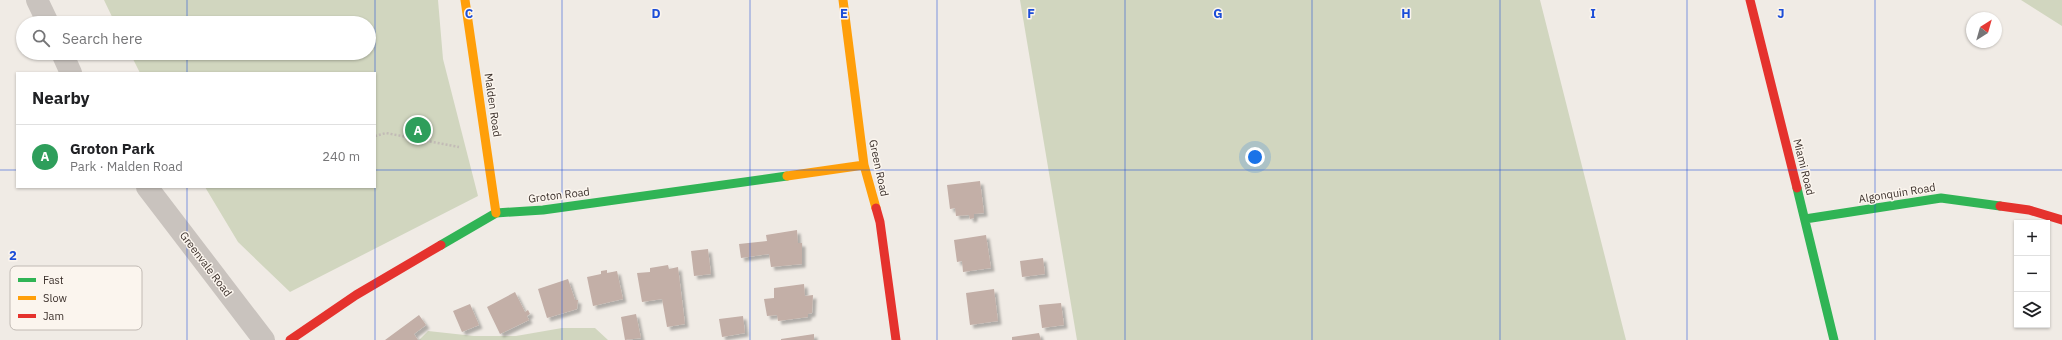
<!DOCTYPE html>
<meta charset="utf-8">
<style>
:root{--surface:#fff;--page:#f6f6f6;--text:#202124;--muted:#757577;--line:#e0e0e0;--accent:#1a73e8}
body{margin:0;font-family:"IBM Plex Sans",sans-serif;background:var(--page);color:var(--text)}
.controls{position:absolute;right:12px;bottom:12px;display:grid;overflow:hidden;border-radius:0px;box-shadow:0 1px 3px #0004}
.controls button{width:36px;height:36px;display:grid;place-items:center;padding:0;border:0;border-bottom:1px solid var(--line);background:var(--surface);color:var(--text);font:20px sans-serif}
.compass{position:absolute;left:1966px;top:12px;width:36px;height:36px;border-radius:50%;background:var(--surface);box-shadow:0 1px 3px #0004;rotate:37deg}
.you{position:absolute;left:1255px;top:157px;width:14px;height:14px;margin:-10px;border:3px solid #fff;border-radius:50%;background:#1a73e8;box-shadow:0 0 0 6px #1a73e833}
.badge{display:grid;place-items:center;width:26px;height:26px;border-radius:50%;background:var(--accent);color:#fff;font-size:13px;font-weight:700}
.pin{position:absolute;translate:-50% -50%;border:2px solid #fff;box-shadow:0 1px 4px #0006}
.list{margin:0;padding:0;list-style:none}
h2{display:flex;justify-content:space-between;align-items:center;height:52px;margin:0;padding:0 16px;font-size:17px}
h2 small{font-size:13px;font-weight:400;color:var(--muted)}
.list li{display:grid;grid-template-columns:26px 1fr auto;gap:12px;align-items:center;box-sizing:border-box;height:64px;padding:0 16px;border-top:1px solid var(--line)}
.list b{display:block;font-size:15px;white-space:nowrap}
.list p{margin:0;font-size:13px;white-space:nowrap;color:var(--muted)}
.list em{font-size:13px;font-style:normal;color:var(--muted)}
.icon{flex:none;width:22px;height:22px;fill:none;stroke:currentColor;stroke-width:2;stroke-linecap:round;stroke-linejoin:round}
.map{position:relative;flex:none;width:2062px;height:340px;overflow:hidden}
.search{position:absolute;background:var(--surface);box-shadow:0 1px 3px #0004;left:16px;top:16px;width:360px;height:44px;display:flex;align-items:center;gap:10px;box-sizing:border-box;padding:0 14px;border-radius:22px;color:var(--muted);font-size:15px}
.panel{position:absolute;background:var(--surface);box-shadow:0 1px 3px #0004;left:16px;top:72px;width:360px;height:116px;border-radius:0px}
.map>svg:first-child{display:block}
.green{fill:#d1d6bf}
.building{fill:#c3afa7;filter:url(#shadow)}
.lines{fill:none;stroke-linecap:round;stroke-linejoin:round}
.path{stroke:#c2bbb6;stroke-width:2.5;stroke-dasharray:2 2;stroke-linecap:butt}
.street{stroke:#c9c3be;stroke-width:22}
.fast{stroke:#30b455;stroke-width:9}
.slow{stroke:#ff9f0a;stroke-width:9}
.jam{stroke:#e5322d;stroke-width:9}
.grid{fill:none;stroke:#1d4ed8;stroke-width:1;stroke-opacity:0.55}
.labels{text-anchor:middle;stroke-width:3;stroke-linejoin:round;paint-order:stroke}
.street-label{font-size:11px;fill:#3b302b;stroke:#fbf5ee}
.key{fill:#fbf5ee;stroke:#c1bab4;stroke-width:1}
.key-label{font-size:11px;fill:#3b302b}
.grid-label{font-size:13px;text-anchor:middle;font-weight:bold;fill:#1d4ed8;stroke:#fbf5ee;stroke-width:3;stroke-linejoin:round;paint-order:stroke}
</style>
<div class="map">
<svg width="2062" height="340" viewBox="0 0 2062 340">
<defs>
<filter id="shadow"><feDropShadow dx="3.5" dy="3.5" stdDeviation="1" flood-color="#0004"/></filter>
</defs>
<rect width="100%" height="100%" fill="#f0ebe5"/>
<path class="green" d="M104,0H438L443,59L478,196L290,292L238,242L205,187H375V73H140L130,53H369V23H115Z
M1020,0H1540L1626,340H1077Z
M2021,0H2062V26Z
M562,328H595L608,340H419L428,331L474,336H516Z"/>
<path class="building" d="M980,181L984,213L974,214V218L970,219L969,215L956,216L955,208L950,209L947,185Z
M797,230L798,243H802V264L771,267L769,254L741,258L739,244L767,241L766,235Z
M986,235L991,268L963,272L962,261L957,262L954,240Z
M708,249L711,274L694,276L691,251Z
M1043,258L1045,274L1022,277L1020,261Z
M668,265L669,269L678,267L685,324L667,327L662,299L642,302L637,273L650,272V268Z
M607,270V273L617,271L623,299L593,306L587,277L601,274V271Z
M568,279L575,300H578L577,309L547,318L538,289Z
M804,284L805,296L813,295L812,313L808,314V317L778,321L777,315L767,316L764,299L774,298V288Z
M994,289L998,321L970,325L966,293Z
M515,292L525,312L528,310L530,314L527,316L529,320L500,334L487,307Z
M1061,303L1064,325L1042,328L1039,305Z
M470,304L479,325L462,332L453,311Z
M636,314L641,338L625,340L621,317Z
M419,315L426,325L414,334L418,340H385Z
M743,316L745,333L722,337L719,319Z
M1039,333L1041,340H1012V337Z
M814,334V340H781V339Z"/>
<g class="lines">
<path class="path" d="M375,136L386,133L459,147"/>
<path class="street" d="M37,0L48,23
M62,53L71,73
M147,187L264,340"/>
<path class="fast" d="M1797,188L1834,340
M1805,219L1941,198L2000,206
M441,245L496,213L543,210L787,176"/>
<path class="slow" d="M465,0L496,213
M843,0L864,165L876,208
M787,176L864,165"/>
<path class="jam" d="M1750,0L1797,188
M2000,206L2029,210L2062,220
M876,208L880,222L896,340
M290,340L356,295L441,245"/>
</g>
<path class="grid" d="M187,0V23M375,0V73M562,0V340M750,0V340M937,0V340M1125,0V340M1312,0V340M1500,0V340M1687,0V340M1875,0V340M187,53V73M0,170H17M375,170H2062M187,187V340M375,187V340"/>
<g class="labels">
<g class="street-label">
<text transform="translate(493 105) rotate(82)" y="4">Malden Road</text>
<text transform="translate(1804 167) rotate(76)" y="4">Miami Road</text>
<text transform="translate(879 168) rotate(78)" y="4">Green Road</text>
<text transform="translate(1897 193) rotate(-9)" y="4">Algonquin Road</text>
<text transform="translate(559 195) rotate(-7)" y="4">Groton Road</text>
<text transform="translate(206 264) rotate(53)" y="4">Greenvale Road</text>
</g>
</g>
<rect x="10" y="266" width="132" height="64" rx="6" class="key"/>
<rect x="18" y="278" width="18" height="4" fill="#30b455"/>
<rect x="18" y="296" width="18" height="4" fill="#ff9f0a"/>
<rect x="18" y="314" width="18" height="4" fill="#e5322d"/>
<g class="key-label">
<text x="43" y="284">Fast</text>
<text x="43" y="302">Slow</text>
<text x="43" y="320">Jam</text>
</g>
<g class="grid-label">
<text x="469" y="18">C</text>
<text x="656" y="18">D</text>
<text x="844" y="18">E</text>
<text x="1031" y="18">F</text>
<text x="1218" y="18">G</text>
<text x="1406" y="18">H</text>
<text x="1593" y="18">I</text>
<text x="1781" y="18">J</text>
<text x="13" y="260">2</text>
</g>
</svg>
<div class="controls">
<button>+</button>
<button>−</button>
<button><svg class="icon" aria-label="layers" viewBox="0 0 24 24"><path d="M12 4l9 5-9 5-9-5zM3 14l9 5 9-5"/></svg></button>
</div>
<svg class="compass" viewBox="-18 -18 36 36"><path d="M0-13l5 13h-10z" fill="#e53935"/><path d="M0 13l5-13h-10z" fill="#757577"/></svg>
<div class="you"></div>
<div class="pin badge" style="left:418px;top:130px;background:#2e9e5b">A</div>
<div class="search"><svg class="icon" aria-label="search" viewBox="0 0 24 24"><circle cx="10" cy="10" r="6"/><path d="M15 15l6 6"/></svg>Search here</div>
<section class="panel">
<h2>Nearby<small></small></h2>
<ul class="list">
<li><span class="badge" style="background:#2e9e5b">A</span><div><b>Groton Park</b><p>Park · Malden Road</p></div><em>240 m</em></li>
</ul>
</section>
</div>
